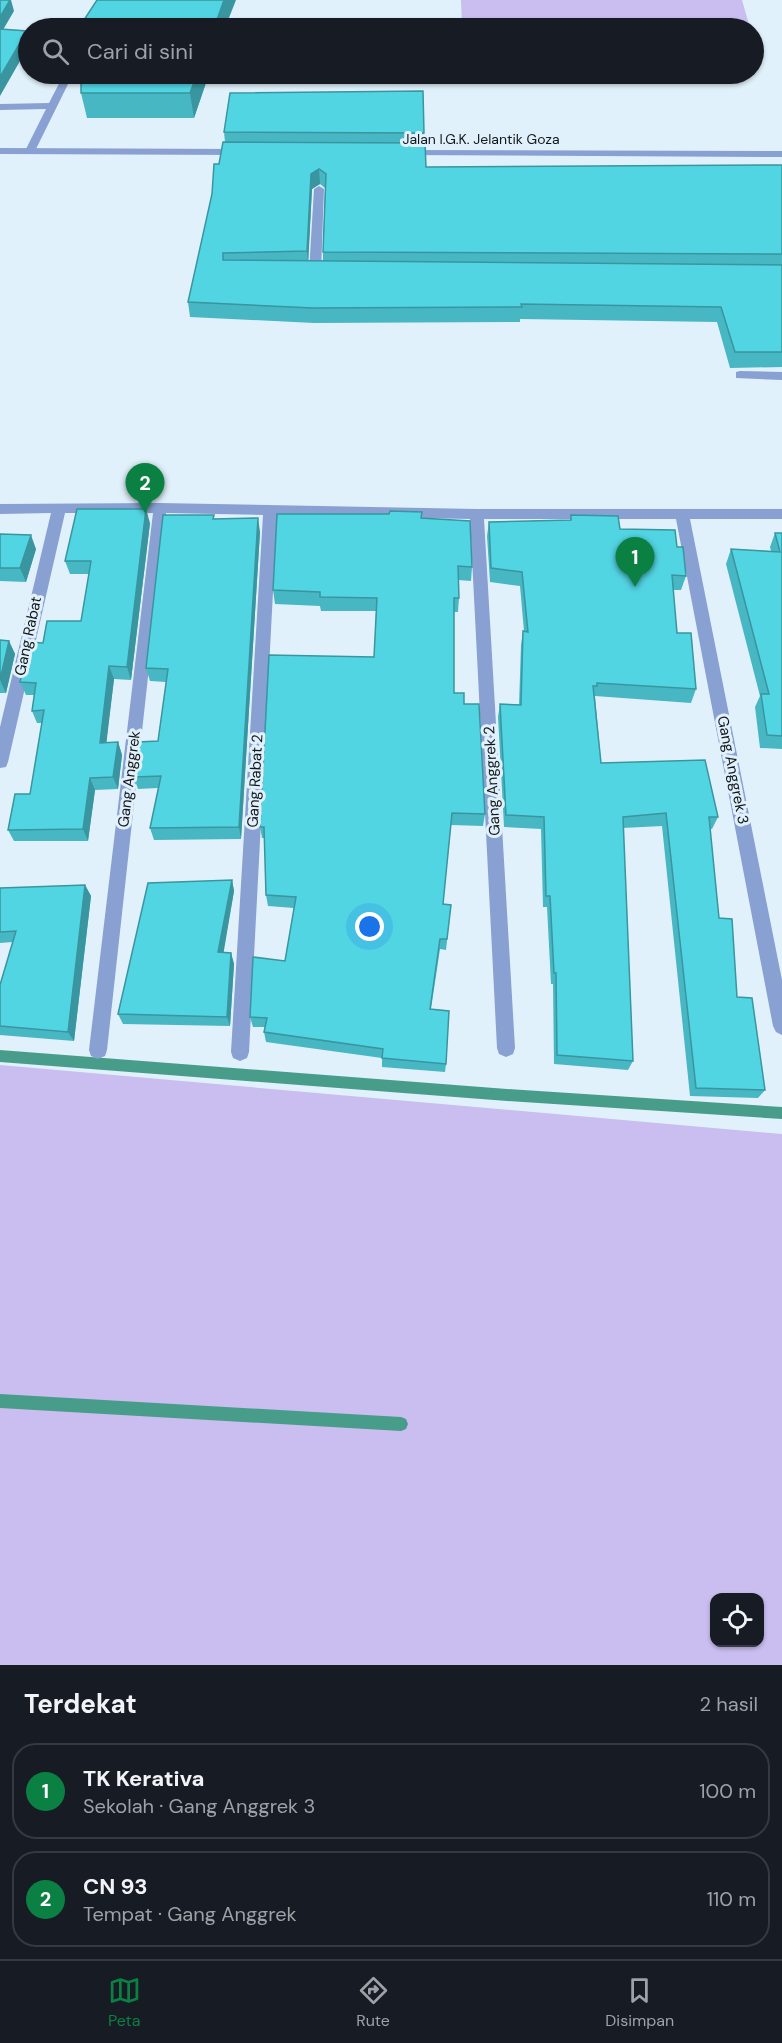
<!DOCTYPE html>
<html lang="id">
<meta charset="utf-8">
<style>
:root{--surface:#171b24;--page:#242831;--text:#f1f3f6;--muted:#9ea1a6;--line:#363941;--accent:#0b8043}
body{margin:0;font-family:"DM Sans",sans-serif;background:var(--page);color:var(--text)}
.controls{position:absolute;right:18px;bottom:18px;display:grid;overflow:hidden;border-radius:12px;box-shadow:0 2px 4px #0004}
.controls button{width:54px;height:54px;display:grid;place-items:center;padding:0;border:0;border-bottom:2px solid var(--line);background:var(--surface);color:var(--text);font:30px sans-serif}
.you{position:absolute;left:370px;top:927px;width:21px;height:21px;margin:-15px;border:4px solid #fff;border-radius:50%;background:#1a73e8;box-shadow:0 0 0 9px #1a73e833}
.badge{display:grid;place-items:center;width:39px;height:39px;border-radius:50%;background:var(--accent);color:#fff;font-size:20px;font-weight:700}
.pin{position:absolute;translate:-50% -50px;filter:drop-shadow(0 2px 3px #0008)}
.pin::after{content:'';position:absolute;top:32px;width:21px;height:18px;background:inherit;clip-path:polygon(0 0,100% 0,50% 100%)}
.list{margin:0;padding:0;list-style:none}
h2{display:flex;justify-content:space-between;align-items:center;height:78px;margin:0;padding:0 24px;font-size:26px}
h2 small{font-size:20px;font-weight:400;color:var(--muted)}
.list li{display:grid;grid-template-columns:39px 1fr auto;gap:18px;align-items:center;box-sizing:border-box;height:96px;margin:0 12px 12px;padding:0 12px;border:2px solid var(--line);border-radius:24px}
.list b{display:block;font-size:22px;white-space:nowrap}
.list p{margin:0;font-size:20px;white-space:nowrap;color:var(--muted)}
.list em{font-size:20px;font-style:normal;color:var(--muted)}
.icon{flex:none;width:33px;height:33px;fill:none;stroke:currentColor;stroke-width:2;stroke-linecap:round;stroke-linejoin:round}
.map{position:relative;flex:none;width:782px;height:1665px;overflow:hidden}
.search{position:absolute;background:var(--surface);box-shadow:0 2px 4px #0004;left:18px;right:18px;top:18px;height:66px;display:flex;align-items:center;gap:15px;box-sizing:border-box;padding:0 21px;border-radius:33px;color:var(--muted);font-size:22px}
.sheet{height:294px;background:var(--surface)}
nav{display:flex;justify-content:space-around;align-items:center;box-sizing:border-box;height:84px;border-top:2px solid var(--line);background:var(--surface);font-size:16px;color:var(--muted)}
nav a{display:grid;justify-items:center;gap:3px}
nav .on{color:var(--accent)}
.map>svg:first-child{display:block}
.green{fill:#cabef0;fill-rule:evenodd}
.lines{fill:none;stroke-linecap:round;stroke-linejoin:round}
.stream{fill:#489c8a;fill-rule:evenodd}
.minor{fill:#89a0d2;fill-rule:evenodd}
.tertiary{fill:#89a0d2;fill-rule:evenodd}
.wall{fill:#47b7c3;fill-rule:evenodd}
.shaded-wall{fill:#39959f}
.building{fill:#52d5e3;stroke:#39959f;stroke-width:1.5}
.labels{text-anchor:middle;stroke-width:6;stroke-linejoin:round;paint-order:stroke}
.far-street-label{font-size:14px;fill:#12171b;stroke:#e1f1fb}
.street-label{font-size:15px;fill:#12171b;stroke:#e1f1fb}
</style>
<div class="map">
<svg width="782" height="1665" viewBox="0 0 782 1665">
<rect width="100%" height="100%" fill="#e1f1fb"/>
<path class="green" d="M461,0H742L750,28H462Z
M0,1065L782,1134V1665H0ZM714,1598H760V1642H714Z"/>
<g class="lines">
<path class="stream" d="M0,1050L507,1089L782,1107V1119L507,1101L0,1062Z
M0,1394L401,1417L406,1419L408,1424L406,1429L401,1431L0,1408Z"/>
<path class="minor" d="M64,74H73L35,151L26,153L25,151L46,109L0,110V104L49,103Z
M319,186L324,189L321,272L315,275L309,272L314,189Z
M740,371L782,372V380L736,378V372Z
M160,503L477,509H782V519H690L782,980V1035L776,1032L773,1026L676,519H484L515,1048L513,1054L506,1057L499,1054L497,1048L470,519L277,515L249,1052L247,1058L240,1061L233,1058L231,1052L263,515L166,513L107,1050L105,1056L98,1059L91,1056L89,1050L153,513H65L8,762L6,767L0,768V727L51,513L0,514V504Z"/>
<path class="tertiary" d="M0,148L242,149L247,152L242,155L0,154Z
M403,150L782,151V157L399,155L398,153Z"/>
</g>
<path class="wall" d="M81,74H209L194,118H87L81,93Z
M224,132L424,133L426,167L782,165V367L730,368L717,322L520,319V322L314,323L190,317L188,302L219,164L225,142ZM320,184L325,188L323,252V261H308L312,189Z
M389,514L422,518L472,567L471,581L458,580L459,598L458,612H454V693L464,704L485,814L483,826L451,825L443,904L451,905L446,950L440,949L431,1009L446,1064L445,1072L382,1067V1058L266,1042L264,1032L265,1027H253L250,1017L285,961L294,908L268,906L266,895L265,838H262L260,827L374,657L376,611H321L320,606L275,604L273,590Z
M214,515V519L260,532L241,839L154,840L150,828L158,788L138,789L134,777L158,741L166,682L150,681L146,668Z
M571,515L677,547L686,576L681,590H673L677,633L696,689L691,703L595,696L601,763L718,817L712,829H710L719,918L737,997L765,1090L758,1098L690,1096L662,826L623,828L633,1061L628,1070L554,1064L553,984H551L547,907H543L541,829L504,827L498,717L500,704L519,705L521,645L523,631H524L520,586L490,582L487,536L489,522L570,520Z
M150,523L131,680L114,679L106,742H118L122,755L118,789L95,790L88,841H14L8,830L30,794L42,723H37L32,711L34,695H26L20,682L81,621L89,574H70L65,561Z
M775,533H782V749L760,748L755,707L760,696L726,564L731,549L771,551L770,547Z
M0,534L36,549L26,582L0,581Z
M0,640L9,641L15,654L6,693H0Z
M232,880L234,891L223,952L231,953L234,964L230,1026L123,1024L118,1014Z
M85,885L91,896L74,1041L0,1035V985L13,942L0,943V888Z"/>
<path class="shaded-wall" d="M10,0H11L14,11L0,35V17Z
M224,0H236L225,28H214Z
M27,31L28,37V47L0,96V77Z
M197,74H209L194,118L190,93Z
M319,169L320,184L312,189L308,267L307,251L311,174Z
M146,509L150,523L131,680L127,667Z
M258,518L260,532L241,839L239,827Z
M31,535L36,549L26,582L20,568Z
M9,641L15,654L6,693L0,680Z
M109,666L114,679L105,755L100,743Z
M118,742L122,755L118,789L113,777Z
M90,778L95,790L88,841L83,829Z
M232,880L234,891L222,962L218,952Z
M85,885L91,896L74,1041L68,1032Z
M231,953L234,964L230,1026L227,1017Z"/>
<path class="building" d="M0,0H10L0,17Z
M97,0H224L214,28H80V26Z
M0,29L27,31L0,77Z
M81,74H197L190,93H81Z
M423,91L424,133L224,132L230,93Z
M223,142L425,143L426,167L782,165V254L323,252L326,174L319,169L311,174L307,251L223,253V260L782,265V352H735L721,307L521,304L522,307L313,308L188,302L212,194L214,164H219Z
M77,509H146L127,667L109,666L100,743L118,742L113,777L90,778L83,829L8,830L15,794H30L44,710L32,711L36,683L20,682L29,642L43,643L47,621H81L91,561H65Z
M390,511L422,512L421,518L470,521L472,567L458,566L459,598H454V693H464V704H479L485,814L452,813L443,904L451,905L447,939H440L430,1009L449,1011L446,1064L382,1058L383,1049L264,1032L267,1018L250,1017L253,957L285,961L296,897L266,895L264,827H260L269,655L374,657L377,598L320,597V592L273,590L277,514H389Z
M163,515H214L213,519L258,518L239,827L150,828L161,776L134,777L138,742L158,741L168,669L146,668Z
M571,515L618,516L620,529L675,530L677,547H683L686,576L672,575L677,633H691L696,689L597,683V686H593L601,763L705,760L718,817H709L719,918L732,919L737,997L752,998L765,1090L696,1088L666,813L623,817L633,1061L557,1055L556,973H554L550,896H546L544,817L506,815L500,704L521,705L523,631L528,632L522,572L491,568L489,522L571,520Z
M775,533H782V736L767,735L761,694H769L731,549L780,552Z
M0,534L31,535L20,568H0Z
M0,640L9,641L0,680Z
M232,880L218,952L231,953L227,1017L118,1014L148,883Z
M85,885L68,1032L0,1026V985L16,931L0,932V888Z"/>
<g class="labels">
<g class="far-street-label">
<text x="481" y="144">Jalan I.G.K. Jelantik Goza</text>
</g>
<g class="street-label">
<text transform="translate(28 636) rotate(-78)" y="5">Gang Rabat</text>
<text transform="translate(733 770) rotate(79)" y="5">Gang Anggrek 3</text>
<text transform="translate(129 779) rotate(-83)" y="5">Gang Anggrek</text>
<text transform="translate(255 781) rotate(-87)" y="5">Gang Rabat 2</text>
<text transform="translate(492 781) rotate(-93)" y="5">Gang Anggrek 2</text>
</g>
</g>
</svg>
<div class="controls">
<button><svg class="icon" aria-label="locate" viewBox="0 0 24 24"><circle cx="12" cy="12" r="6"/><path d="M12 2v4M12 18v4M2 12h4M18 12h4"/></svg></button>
</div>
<div class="you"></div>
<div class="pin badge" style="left:635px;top:587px">1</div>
<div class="pin badge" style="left:145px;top:513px">2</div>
<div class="search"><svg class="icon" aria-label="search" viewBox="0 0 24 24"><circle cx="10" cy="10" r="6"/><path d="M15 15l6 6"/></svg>Cari di sini</div>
</div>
<section class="sheet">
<h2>Terdekat<small>2 hasil</small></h2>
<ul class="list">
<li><span class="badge">1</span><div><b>TK Kerativa</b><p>Sekolah · Gang Anggrek 3</p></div><em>100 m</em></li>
<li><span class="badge">2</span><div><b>CN 93</b><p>Tempat · Gang Anggrek</p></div><em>110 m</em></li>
</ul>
</section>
<nav>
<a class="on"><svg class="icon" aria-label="map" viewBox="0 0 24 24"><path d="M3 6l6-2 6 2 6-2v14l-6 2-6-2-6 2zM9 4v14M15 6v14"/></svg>Peta</a>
<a><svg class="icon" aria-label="directions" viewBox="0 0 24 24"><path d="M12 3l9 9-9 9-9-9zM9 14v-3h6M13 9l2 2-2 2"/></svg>Rute</a>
<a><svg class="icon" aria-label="saved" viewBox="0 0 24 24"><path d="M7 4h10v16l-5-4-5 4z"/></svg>Disimpan</a>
</nav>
